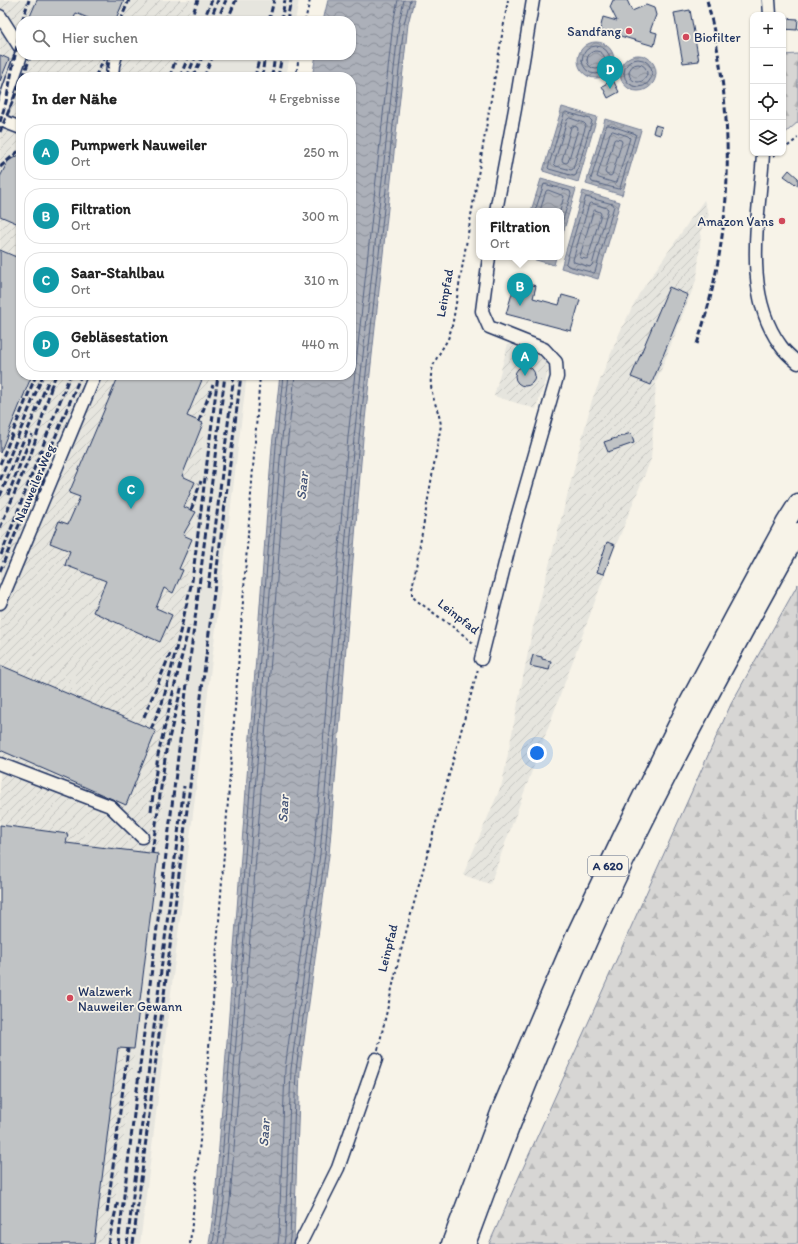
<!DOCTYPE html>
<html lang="de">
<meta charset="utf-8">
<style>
:root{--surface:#fff;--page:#f6f6f6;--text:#222;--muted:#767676;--line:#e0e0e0;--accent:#1a73e8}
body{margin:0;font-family:Itim,sans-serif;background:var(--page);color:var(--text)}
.controls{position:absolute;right:12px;top:12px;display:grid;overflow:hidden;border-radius:8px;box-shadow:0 1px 3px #0004}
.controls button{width:36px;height:36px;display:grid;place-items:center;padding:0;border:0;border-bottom:1px solid var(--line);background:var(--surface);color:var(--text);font:20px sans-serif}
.you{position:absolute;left:537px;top:753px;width:14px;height:14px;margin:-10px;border:3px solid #fff;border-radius:50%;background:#1a73e8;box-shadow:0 0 0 6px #1a73e833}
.badge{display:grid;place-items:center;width:26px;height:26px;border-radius:50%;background:var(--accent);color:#fff;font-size:13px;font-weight:700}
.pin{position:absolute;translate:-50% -33px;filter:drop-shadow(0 1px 2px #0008)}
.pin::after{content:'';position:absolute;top:21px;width:14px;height:12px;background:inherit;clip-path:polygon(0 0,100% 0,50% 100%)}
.popup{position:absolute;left:476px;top:208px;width:88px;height:52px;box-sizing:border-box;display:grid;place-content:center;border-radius:8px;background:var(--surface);filter:drop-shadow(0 1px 3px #0005);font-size:13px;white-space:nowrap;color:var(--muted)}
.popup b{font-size:15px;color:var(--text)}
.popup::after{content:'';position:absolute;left:50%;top:100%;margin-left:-8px;border:8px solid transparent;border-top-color:var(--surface)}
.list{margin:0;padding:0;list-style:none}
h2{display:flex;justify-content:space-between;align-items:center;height:52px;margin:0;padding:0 16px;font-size:17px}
h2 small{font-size:13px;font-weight:400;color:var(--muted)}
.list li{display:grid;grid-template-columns:26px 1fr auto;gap:12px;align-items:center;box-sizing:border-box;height:56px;margin:0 8px 8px;padding:0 8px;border:1px solid var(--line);border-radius:16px}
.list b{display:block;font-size:15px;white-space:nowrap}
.list p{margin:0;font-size:13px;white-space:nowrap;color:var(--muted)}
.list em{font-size:13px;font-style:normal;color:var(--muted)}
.icon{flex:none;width:22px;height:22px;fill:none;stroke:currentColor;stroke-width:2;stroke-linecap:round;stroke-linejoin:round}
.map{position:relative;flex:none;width:798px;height:1244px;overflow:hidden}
.search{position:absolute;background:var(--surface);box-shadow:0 1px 3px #0004;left:16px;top:16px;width:340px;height:44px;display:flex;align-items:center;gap:10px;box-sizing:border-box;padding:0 14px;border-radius:16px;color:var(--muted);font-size:15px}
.panel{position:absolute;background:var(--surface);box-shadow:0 1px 3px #0004;left:16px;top:72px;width:340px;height:308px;border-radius:16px}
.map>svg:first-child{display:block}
.built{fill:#e6e5de}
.industrial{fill:url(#industrial-furrows)}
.forest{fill:url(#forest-firs);stroke:#798299}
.water{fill:url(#water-waves);stroke:#727c95}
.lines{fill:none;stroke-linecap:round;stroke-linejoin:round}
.shore{stroke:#556382;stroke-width:1}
.building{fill:#c0c3c5;stroke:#1b2f5e}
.minor-casing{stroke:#1b2f5e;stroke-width:15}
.highway-casing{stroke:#1b2f5e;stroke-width:21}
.path{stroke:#1b2f5e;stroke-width:2;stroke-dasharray:3 3;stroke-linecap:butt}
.minor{stroke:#f7f3e8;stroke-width:12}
.highway{stroke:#f7f3e8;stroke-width:18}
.rail{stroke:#1b2f5e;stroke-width:3;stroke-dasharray:6 3;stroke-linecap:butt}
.poi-dot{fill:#d1495b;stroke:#f7f3e8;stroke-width:1.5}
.labels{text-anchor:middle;stroke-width:3.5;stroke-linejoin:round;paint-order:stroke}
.shield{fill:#f7f3e8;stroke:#5d6a87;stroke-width:1}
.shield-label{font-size:12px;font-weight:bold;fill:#1b2f5e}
.poi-label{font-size:13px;fill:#1b2f5e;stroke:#f7f3e8;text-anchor:end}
.street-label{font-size:13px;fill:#1b2f5e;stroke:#f7f3e8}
.water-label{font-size:14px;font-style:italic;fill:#465679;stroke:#f7f3e8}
</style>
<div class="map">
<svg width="798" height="1244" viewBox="0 0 798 1244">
<defs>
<pattern id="industrial-furrows" width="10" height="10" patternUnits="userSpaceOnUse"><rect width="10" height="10" fill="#e6e5de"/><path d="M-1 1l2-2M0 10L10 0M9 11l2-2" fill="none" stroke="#c5c5c1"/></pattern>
<pattern id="forest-firs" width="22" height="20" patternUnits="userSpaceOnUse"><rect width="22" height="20" fill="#d7d6d4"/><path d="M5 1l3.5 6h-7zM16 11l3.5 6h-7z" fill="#b8b8b8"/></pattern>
<pattern id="water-waves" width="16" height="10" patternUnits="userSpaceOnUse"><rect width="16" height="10" fill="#acb0b9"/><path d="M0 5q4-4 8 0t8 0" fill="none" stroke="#8b909a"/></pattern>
</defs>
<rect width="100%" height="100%" fill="#f7f3e8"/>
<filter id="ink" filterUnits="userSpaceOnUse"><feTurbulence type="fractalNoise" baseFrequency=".025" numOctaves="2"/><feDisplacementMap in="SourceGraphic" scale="8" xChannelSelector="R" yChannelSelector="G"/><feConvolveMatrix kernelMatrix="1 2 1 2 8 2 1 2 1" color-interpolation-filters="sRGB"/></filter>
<g filter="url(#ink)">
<path class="built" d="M194,0H299L295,21H185Z
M172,55H290L286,77H163Z
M210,375H247L140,1244H111L158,854Z"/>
<path class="industrial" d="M0,0H194L185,21H21V55H172L163,77H21V375H210L158,854L111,1244H0Z
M704,200L709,215L701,232L697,278L656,383L651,459L614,550L490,884L463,875L502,784L533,627L592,400L619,334L639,294Z
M508,344L541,355L546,361L549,370L536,409L494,396Z"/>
<path class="forest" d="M798,54V122L783,135V55Z
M798,584V1244H489L731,704Z"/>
<path class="water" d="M328,0H414L408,24L363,438L329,855L300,1070L294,1239L292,1244H209L215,1200L272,446L280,375H351V77H312L316,55H351V21H323Z
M578 60a18 18 0 1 1 36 0a18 18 0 1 1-36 0Z
M620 73a18 18 0 1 1 36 0a18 18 0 1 1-36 0Z
M562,107L597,117L578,182L543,171Z
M605,119L641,130L622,195L586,184Z
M541,179L576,189L561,240V211H531Z
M583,191L620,202L598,279L561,268Z
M525,257H556L554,265Z"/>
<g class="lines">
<path class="shore" d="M582 60a14 14 0 1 1 28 0a14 14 0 1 1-28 0Z
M587 60a9 9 0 1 1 18 0a9 9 0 1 1-18 0Z
M624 73a14 14 0 1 1 28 0a14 14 0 1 1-28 0Z
M629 73a9 9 0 1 1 18 0a9 9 0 1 1-18 0Z
M566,112L590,119L592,121L576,175L574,176L549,169L548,168L564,114Z
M570,118L584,123L586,125L573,169L571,170L556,166L554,164L567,120Z
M607,125H609L636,134L620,188L618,189L592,182L591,180Z
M573,126L577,127L578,129L568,162L566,163L563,162L562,160L571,127Z
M613,131L628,136L630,138L617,182L615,183L599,178L597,177L610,133Z
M616,139L621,140L622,142L612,175L610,176L606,174L605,172L614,140Z
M586,197L613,204L614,206L595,272L594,273L568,266L566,264Z
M591,203L607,208L608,209L592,265L590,267L574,262L573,260L589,204Z
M595,210L600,212L601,214L588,258L586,259L581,258L580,256L593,212Z
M535,211L544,184L570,191L571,194L561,226
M540,211L546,191L548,190L564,196L560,211
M213,1244L219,1200L276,446L283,375
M218,1244L224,1200L281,447L289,375
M224,1244L230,1201L287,447L295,375
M278,1244L279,1235L285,1069L314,853L348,437L393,23L398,0
M284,1244L285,1237L291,1069L320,854L354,438L399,23L404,0
M289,1244L290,1238L296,1070L325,854L359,438L404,24L410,0"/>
</g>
<path class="building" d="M37,0H124L115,21H95L76,13L73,21H28Z
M613,0H627L632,11L646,5L654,8L656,15L650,31L657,33L654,46L600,30L603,17L617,21L610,7Z
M690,10L699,61L683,63L674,13Z
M783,18L798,19L797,30L783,29Z
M0,55L9,59L0,81Z
M613,80L619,92L608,98L602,86Z
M655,125L662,127L660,135L653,133Z
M21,154V225L0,216V177L8,161Z
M789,170L798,178V186L784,176Z
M0,250L21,259V375H32L0,453Z
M516,280L536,286L533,298L559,305L562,295L580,300L571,331L506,314Z
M669,287L688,295L651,385L631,377Z
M515 376a10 10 0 1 1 20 0a10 10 0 1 1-20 0Z
M119,375H204L187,416L203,423L182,476L195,482L184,507L196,512L183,535L192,539L179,569L183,570L173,593L164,588L156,608L172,615L160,642L93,612L106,581L65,565L70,551L50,543L59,521L68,524L80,497L69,493Z
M631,433L634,443L608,452L604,442Z
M607,542L615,545L604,574L597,572Z
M533,655L542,657V659L551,661L549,670L530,666Z
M0,665L156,731L126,805L0,750Z
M0,825L68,834L66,843L158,854L134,1049L118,1048L94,1244H0Z"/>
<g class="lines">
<defs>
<path id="minor" d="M769,0L770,15
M0,16L21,49
M112,77L113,65L116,55
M0,115L21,55
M0,120L21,128
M763,153C760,215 741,292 781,346C785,352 792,358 798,363
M496,211L515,109L533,0
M0,603L95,375
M481,659L513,531L557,377L556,362L544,349L489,327L482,311L489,257
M0,764L110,806L142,837
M300,1244L338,1168L376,1059"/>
<path id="highway" d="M451,1244L503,1105L577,932L624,833L684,712L735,616L786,522L798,503
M466,1244C516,1107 571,971 635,839C686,735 742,633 798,532"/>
</defs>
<use href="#minor" class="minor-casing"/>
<use href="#highway" class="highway-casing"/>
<path class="path" d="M305,21L310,0
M296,77L299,55
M783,150L798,138
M773,156L778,153
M473,643L461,633L416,600L412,596V590L441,425C439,411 432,399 431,385C429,366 439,355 448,339C450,333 452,327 453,321L508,0
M378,1050L399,958L478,669
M190,1244L211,1027L260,375"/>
<use href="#minor" class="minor"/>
<use href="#highway" class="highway"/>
<path class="rail" d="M22,21L29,0
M120,21L129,0
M190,21L198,0
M203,21L212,0
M210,21L218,0
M217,21L226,0
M227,21L236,0
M269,21L274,0
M281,21L285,0
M287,21L291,0
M23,77L31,55
M95,77L106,55
M106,77L110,55
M170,77L177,55
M180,77L189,55
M187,77L196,55
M193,77L203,55
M204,77L213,55
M255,77L260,55
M262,77L264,61
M272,77L275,55
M278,77L282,55
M0,122L6,102L21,24
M0,132L21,81
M0,167L21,149
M697,344C735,227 736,119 707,0
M50,389L56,375
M199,421L213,385
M0,464L36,375
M0,480L43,375
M8,495L32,434
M0,496L48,382
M35,501L52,461
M191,510L201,481
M0,528L32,451L52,385
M1,555L70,375
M0,571L81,375
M208,587L234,375
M144,717L170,654
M151,729L162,703L170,675L192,581L218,375
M151,811L158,755L189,626
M152,853L166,751L182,685
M107,1213L128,1049
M108,1244L118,1201
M118,1244L225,375
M127,1244L184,786
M133,1244L241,375"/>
</g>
</g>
<g class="poi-dot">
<circle cx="629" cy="31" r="4"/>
<circle cx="686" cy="37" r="4"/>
<circle cx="782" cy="221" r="4"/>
<circle cx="70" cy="998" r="4"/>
</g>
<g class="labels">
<rect class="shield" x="588" y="856" width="40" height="20" rx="3"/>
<g class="shield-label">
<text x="608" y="870">A 620</text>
</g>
<g class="poi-label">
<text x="621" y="36">Sandfang</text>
<text x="694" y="42" text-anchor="start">Biofilter</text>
<text x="774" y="226">Amazon Vans</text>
<text x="78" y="996" text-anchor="start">Walzwerk<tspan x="78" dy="15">Nauweiler Gewann</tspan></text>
</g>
<g class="street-label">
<text transform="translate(444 293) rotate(-80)" y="5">Leinpfad</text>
<text transform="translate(34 483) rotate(-67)" y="5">Nauweiler Weg</text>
<text transform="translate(459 616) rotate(38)" y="5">Leinpfad</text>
<text transform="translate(387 948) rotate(-76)" y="5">Leinpfad</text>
</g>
<g class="water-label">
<text transform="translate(302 486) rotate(-84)" y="5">Saar</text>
<text transform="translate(283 809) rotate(-87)" y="5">Saar</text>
<text transform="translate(264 1133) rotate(-86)" y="5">Saar</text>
</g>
</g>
</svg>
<div class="controls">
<button>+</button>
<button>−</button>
<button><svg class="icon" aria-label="locate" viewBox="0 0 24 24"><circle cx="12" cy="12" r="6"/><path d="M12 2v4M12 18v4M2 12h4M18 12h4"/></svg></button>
<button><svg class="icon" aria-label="layers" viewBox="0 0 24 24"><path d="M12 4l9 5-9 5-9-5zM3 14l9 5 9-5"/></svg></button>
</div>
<div class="you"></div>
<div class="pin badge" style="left:525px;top:376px;background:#0f9aa8">A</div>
<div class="pin badge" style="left:520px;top:306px;background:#0f9aa8">B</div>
<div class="popup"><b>Filtration</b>Ort</div>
<div class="pin badge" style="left:131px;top:509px;background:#0f9aa8">C</div>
<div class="pin badge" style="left:610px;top:89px;background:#0f9aa8">D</div>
<div class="search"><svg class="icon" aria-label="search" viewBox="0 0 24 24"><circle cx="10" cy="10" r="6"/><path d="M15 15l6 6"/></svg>Hier suchen</div>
<section class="panel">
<h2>In der Nähe<small>4 Ergebnisse</small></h2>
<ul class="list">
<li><span class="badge" style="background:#0f9aa8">A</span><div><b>Pumpwerk Nauweiler</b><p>Ort</p></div><em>250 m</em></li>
<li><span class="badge" style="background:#0f9aa8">B</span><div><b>Filtration</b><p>Ort</p></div><em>300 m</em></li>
<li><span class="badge" style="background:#0f9aa8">C</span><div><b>Saar-Stahlbau</b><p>Ort</p></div><em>310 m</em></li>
<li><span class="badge" style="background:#0f9aa8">D</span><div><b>Gebläsestation</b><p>Ort</p></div><em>440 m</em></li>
</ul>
</section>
</div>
